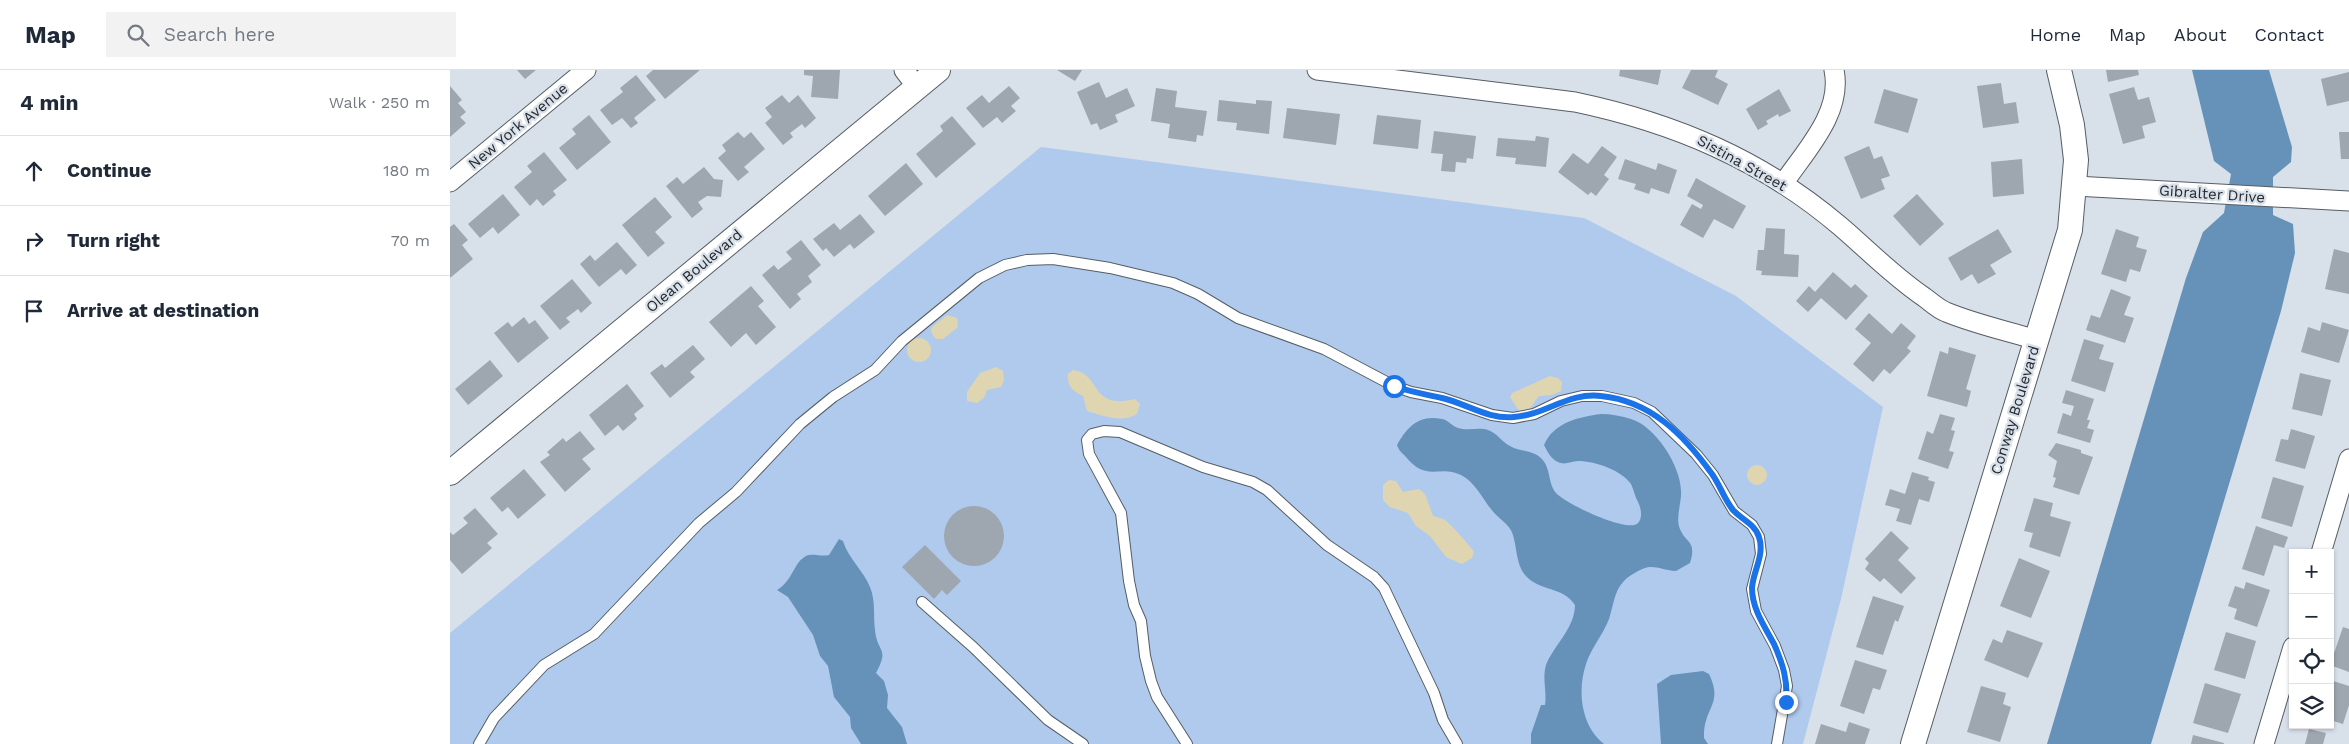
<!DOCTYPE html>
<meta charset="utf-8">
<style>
:root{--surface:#fff;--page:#f2f2f3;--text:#1f2937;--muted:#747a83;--line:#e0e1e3}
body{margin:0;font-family:"Work Sans",sans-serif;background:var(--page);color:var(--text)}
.controls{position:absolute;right:15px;bottom:15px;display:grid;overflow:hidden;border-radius:0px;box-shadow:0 1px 4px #0004}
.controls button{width:45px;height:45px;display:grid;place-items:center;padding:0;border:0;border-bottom:1px solid var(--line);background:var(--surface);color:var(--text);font:25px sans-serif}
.stop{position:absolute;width:15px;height:15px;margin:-11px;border:4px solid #1a73e8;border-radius:50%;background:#fff}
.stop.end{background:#1a73e8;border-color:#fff;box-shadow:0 1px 5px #0008}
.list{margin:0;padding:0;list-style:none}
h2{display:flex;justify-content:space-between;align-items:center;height:65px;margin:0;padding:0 20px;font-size:21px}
h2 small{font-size:16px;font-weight:400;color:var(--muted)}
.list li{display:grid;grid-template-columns:32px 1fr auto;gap:15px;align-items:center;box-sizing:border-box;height:70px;padding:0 20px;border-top:1px solid var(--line)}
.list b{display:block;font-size:19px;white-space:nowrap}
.list em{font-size:16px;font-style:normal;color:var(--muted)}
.icon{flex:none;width:28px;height:28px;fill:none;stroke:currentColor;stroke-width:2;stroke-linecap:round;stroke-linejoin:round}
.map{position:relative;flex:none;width:1899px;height:674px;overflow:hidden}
header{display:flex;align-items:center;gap:30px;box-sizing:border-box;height:70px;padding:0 25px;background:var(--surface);border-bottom:1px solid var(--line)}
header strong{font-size:24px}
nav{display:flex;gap:28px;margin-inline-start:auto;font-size:18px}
.search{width:350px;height:45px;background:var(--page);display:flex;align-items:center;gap:12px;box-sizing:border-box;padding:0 18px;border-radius:0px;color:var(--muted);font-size:19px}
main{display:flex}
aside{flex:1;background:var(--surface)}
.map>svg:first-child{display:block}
.green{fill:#afcaed}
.sand{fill:#dfd6b1}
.water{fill:#6692ba}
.building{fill:#9ea6af}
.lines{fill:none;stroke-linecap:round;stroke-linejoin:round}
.service-casing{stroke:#565d65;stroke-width:12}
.minor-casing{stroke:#565d65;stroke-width:21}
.tertiary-casing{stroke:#565d65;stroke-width:26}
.service{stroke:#fff;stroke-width:10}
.minor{stroke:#fff;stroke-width:19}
.tertiary{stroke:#fff;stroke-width:24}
.route{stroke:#1a73e8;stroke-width:6}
.labels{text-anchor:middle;stroke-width:4.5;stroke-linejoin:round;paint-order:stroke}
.street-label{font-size:15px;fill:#25282c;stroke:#d8e0ea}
</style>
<header>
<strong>Map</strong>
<div class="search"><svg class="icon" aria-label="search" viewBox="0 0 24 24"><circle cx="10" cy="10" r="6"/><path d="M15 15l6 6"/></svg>Search here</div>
<nav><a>Home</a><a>Map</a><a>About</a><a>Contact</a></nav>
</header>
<main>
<aside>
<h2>4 min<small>Walk · 250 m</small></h2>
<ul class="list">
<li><svg class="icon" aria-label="ahead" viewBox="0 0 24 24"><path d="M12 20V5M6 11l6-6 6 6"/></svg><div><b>Continue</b></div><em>180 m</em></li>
<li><svg class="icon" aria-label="right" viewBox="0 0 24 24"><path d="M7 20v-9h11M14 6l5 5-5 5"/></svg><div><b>Turn right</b></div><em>70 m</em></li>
<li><svg class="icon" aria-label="arrive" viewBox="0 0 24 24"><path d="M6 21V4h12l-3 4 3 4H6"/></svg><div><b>Arrive at destination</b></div></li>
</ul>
</aside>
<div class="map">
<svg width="1899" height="674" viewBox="0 0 1899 674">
<rect width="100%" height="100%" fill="#d8e0ea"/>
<path class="green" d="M591,77L1134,148L1286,226L1433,337L1391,529L1353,674H0V563Z"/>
<path class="sand" d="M497,245L507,248L508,257L493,269H486L481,262L482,257Z
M457 280a12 12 0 1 1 24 0a12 12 0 1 1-24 0Z
M546,297L553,301L554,310L551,317L537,320L534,328L527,333L517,331V322L530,303Z
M623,300C652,304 639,340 685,329L690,334L687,344C672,354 651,345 637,341L633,326C622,321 617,316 618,304Z
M1100,306L1108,308L1112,312L1111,321L1102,325L1089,326C1082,334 1082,342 1069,341L1060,327L1062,323Z
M1297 405a10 10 0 1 1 20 0a10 10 0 1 1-20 0Z
M939,410L946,411L953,422L969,419L975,424L983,446C987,447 992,448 995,450C1000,453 1021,477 1024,482L1022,488L1012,494L996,487L980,466L966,456L958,443L940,437L933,430V415Z"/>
<path class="water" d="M1742,0H1819L1842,77L1841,92L1823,107V145L1843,154L1845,183L1831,241L1701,674H1597L1736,208L1753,162L1774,143L1781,104L1764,91Z
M1151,344C1161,344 1172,346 1181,349C1205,356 1231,396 1231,421C1232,432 1225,448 1230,459C1236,474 1247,470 1240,493L1226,501C1207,500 1203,491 1183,504C1164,515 1165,531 1159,549C1153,565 1141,578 1136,594C1127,621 1131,656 1154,674H1081V664L1091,635H1095C1097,621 1092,609 1096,595C1104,575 1125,558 1125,535C1113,516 1090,522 1075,505C1066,494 1067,478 1063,465C1060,454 1047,448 1041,439C1032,428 1025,412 1011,405C989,394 977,413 956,387C952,383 949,381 947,375C957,357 969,344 992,349C998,350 1002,356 1008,358C1018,361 1029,357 1038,360C1047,363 1052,372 1060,376C1068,381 1077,380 1085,384C1103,393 1096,411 1106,423C1114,433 1179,464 1188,453C1193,448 1191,438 1188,432C1185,427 1184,420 1181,414C1171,400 1147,392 1130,391C1122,390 1116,396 1108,392C1101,389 1097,381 1094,375C1104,352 1129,347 1151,344Z
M389,469L393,471C398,488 413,500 420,517C426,532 423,545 425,560C427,583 440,577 426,603L434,611L438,625L437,638L452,657L457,674H411L401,658L400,647L384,627L378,596L370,586L363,565L338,527L327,520C344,509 343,493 356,486C363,483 371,487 379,485Z
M1253,601L1259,604C1274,635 1253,637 1254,668L1258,674H1211L1207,614L1221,605Z"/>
<path class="building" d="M67,0H86L75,9Z
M203,0H250L215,29L196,6Z
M354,0H390L388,29L361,27L363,6L354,5Z
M607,0H632L625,11Z
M1170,0H1211L1208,15L1169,6Z
M1241,0H1268L1265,7L1278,14L1268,35L1232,18Z
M1656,0H1688L1689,5L1658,12Z
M1899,2V31L1877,36L1871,9Z
M186,5L206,30L184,48L188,53L181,58L172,48L162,55L150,40L173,22L170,18Z
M649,12L656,28L677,18L685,36L665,45L668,52L650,60L647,53L641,55L627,22Z
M1551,13L1554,34L1566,32L1569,53L1533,58L1527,16Z
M0,16L12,30L8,33L16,42L10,47L16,53L0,67Z
M559,16L570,28L561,36L566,41L552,53L547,47L533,58L516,38L532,25L539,33Z
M1684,17L1688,30L1699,27L1706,52L1692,56L1695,68L1673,74L1659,24Z
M706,18L727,21L725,37L757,41L753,66L747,65L746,72L718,68L720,54L701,51Z
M1329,19L1341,41L1329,47L1328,44L1316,51L1318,54L1308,60L1296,39Z
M1434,19L1468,29L1458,63L1424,53Z
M332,25L339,33L348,25L366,48L355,58L352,54L340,63L343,67L333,75L315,53L322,47L315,38Z
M769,30L806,34V30L822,31L819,64L786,60L787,53L767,51Z
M837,38L890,44L886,75L833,68Z
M139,45L161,72L127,100L109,78L126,64L122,59Z
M927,45L971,50L968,79L923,74Z
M502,46L526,74L486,108L466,84L493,61L490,56Z
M984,61L1026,66L1023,89L1017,88L1016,93L1006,92L1005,102L991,101L993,84L981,83Z
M288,62L294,68L301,62L315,79L294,97L299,102L288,111L268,88L276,81L272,75Z
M1889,62H1899V89H1891Z
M1086,66L1099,68L1096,97L1065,94L1066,88L1046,86L1048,68L1085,71Z
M1152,76L1167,87L1154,105L1159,109L1146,126L1141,122L1138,125L1108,102L1123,83L1138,94Z
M1419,76L1424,89L1432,86L1440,106L1431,109L1435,119L1411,129L1394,87Z
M94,82L117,110L103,121L106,125L93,136L87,129L80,136L64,117L82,102L77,96Z
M1175,89L1206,100L1208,93L1227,100L1219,124L1201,118L1199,124L1184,119L1186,114L1168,109Z
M1572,89L1574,124L1543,127L1541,92Z
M456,93L473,114L435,146L418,126Z
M254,97L264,109L273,110L271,127L257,126L248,132L253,139L242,148L216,116L227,107L233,114Z
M1246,108L1296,136L1283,159L1264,149L1253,168L1230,155L1242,134L1251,139L1253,135L1237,126Z
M53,124L70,145L48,164L43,157L30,168L18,154Z
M1467,124L1494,154L1470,176L1443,146Z
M205,127L222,147L205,162L215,173L198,187L172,155Z
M410,144L425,162L404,179L400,174L384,187L376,178L373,181L363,169L384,153L390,160Z
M4,154L18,170L12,175L23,189L0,208V157Z
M1316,158L1335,159L1334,184L1349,185L1348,207L1311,205L1312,201L1306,200L1308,180H1314Z
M1548,159L1562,182L1540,195L1546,204L1528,214L1522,204L1511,211L1498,188Z
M1666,159L1689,167L1686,177L1697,180L1690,202L1680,199L1676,212L1651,204Z
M351,170L371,195L358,206L362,212L347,224L351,229L340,239L312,205L324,195L328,200L342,189L336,182Z
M167,172L187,195L176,205L171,199L149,217L130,194L140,185L145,191Z
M1884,179L1899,183V224L1875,219Z
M1383,202L1401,218L1405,214L1418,226L1396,250L1371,228L1358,242L1346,231L1359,216L1365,222Z
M122,209L142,233L131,243L128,239L116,248L120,252L110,260L90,236Z
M301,216L314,231L308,236L326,257L306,275L296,263L281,277L259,252Z
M1661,219L1681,227L1674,245L1684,248L1675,273L1636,260L1641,245L1650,248Z
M1419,243L1442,264L1451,253L1466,266L1457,278L1461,281L1440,304L1434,299L1423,312L1403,294L1421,273L1405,259Z
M74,247L79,254L85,250L99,268L68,293L44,263L58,252L62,257Z
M1872,252L1899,260L1889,293L1851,282L1858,257L1870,261Z
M1634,269L1654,275L1649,289L1664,293L1655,322L1621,311Z
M243,275L255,289L240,302L245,307L220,328L200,303L212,294L215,298Z
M1499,277L1526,285L1516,319L1521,321L1517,337L1477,326L1490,281L1498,284Z
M40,290L53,306L18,335L5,319Z
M1850,303L1881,310L1872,346L1842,339Z
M177,314L194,336L184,344L187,349L173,361L168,355L155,366L139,345Z
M1616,320L1644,329L1637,350H1640L1637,358L1644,360L1640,373L1607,363L1613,343L1621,346L1624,336L1612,333Z
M1490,344L1505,348L1501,360L1505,361L1499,381L1504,382L1498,399L1468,389L1477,361L1483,364Z
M1841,359L1865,366L1855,399L1825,391L1831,369L1838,370Z
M130,361L145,379L132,389L141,399L115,422L90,392L100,385L97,382L113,368L116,372Z
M1606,373L1631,380V383L1643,387L1629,425L1603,417L1606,408L1603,407L1607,391L1598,385Z
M74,399L96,425L68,449L58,437L52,442L40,428Z
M1462,402L1479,407L1478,410L1485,412L1479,432L1469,429L1461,455L1446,451L1450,439L1435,435L1440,419L1455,424Z
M1823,407L1854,416L1842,457L1811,448Z
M1584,428L1603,433L1600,446L1621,452L1610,487L1579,477L1583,463L1574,461Z
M494 466a30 30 0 1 1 60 0a30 30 0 1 1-60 0Z
M25,438L48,464L37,473L42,478L12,504L0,490V462L3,465L18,453L13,448Z
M1806,456L1838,467L1834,478L1824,475L1814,506L1792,499Z
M1441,461L1459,478L1448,490L1466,508L1451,524L1434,508L1430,512L1415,499L1419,493L1415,489Z
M475,475L511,511L497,525L492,520L484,529L452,497Z
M1569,488L1600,501L1581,548L1550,536Z
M1796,512L1820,520L1807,557L1784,549L1787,539L1778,536L1785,516L1794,519Z
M1423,526L1454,536L1448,552L1445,550L1433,585L1406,577Z
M1893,557L1899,559V602L1880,595Z
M1557,560L1593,573L1578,608L1534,590L1543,569L1552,573Z
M1776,562L1806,571L1795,609L1764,600Z
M1405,590L1437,600L1430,620L1423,618L1414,644L1390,636Z
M1880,610L1899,616V635L1893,654L1880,650Z
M1755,613L1791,624L1778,663L1743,653Z
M1531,616L1556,623L1553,634L1561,637L1550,672L1517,662Z
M1399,652L1420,659L1415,674H1365L1371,654L1396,662Z
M1859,659L1876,663L1873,674H1855Z
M1743,665L1774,673V674H1741Z"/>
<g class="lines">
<defs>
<path id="service" d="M472,532L523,577L598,650L633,674
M29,674L44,648L94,595L144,564L249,453L286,422L350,354L383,327L425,300L452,271L529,208L555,195L577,190L603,189L660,198L723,213L748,224L788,248L874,279L944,316L961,322L992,328L1042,345L1063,348L1084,344L1111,331L1132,326H1152L1184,333L1202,342L1246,384L1263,405L1284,441L1302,455L1309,467L1311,484L1302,519L1306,541L1325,576L1334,600L1337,616L1327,674
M737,674L707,627L701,611L695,586L691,551L684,535L679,511L671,443L639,384L637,370L642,364L654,361L670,362L753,397L803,412L817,420L877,475L924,507L934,518L984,623L993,650L1007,674"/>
<path id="minor" d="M454,0L467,17
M867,0L1125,32C1225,53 1312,90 1390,156C1418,180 1443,206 1474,227C1481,232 1488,239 1496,242C1525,254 1557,261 1587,270
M0,112L136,0
M1333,114C1355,81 1393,43 1384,0
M1625,116L1899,131
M1871,483L1899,389
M1814,674L1843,577"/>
<path id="tertiary" d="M0,403L488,0
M1463,674L1620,160L1626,90L1622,55L1609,0"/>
</defs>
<use href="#service" class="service-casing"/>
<use href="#minor" class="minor-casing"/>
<use href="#tertiary" class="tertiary-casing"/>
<use href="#service" class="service"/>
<use href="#minor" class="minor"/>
<use href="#tertiary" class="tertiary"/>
</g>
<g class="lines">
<path class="route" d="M944,316C960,322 975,324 992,328C1015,333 1039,350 1064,347C1095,345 1119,322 1151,326C1201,331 1234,365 1262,404C1270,415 1274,429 1283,440C1291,449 1305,454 1309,467C1315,485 1303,501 1302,518C1302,539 1315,557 1324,574C1333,594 1338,611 1336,632"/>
</g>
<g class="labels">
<g class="street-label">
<text transform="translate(68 56) rotate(-40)" y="5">New York Avenue</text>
<text transform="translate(1292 93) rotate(29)" y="5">Sistina Street</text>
<text transform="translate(1762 124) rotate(4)" y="5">Gibralter Drive</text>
<text transform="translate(244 201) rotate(-40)" y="5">Olean Boulevard</text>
<text transform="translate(1565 340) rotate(-73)" y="5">Conway Boulevard</text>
</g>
</g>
</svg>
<div class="controls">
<button>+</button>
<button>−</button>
<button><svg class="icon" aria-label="locate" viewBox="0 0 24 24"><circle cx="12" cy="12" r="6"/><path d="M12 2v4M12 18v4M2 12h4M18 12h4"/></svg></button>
<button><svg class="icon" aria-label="layers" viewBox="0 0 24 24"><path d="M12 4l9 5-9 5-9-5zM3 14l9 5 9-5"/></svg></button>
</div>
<div class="stop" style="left:944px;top:316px"></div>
<div class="stop end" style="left:1336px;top:632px"></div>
</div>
</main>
